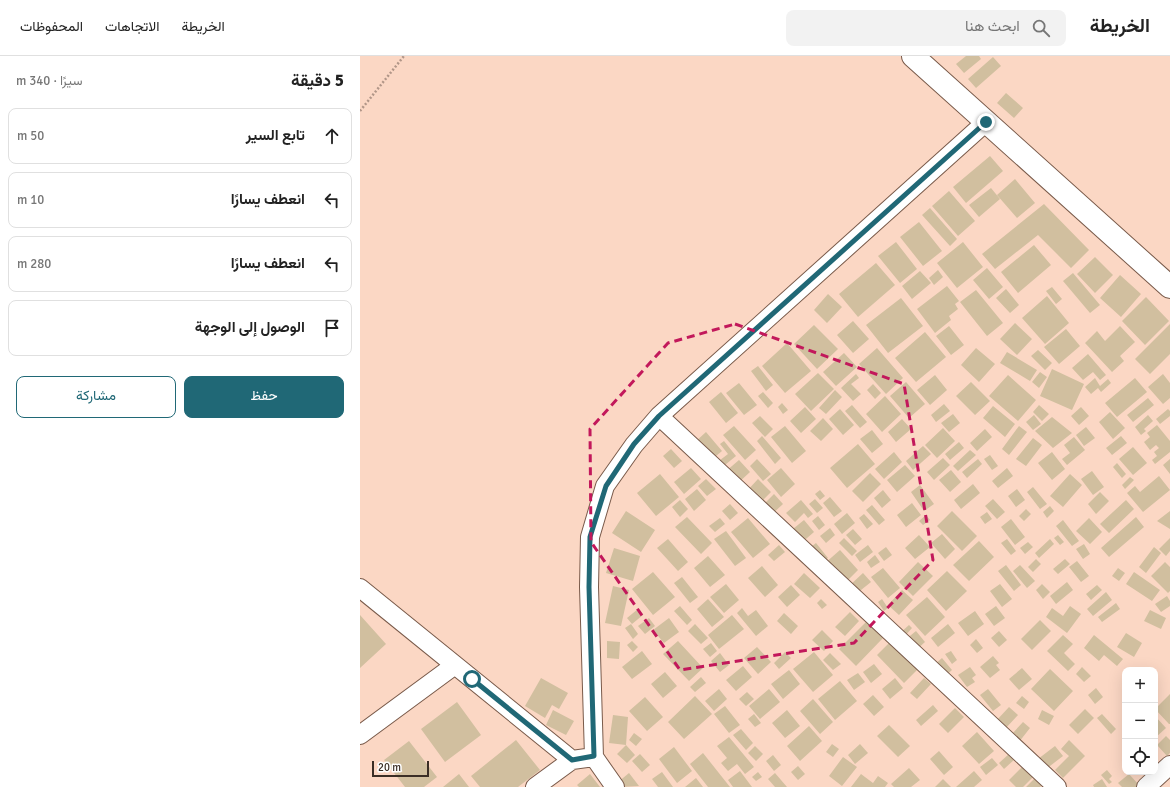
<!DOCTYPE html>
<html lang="ar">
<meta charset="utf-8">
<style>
:root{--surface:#fff;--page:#f2f2f2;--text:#222;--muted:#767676;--line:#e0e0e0;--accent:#206876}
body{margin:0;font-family:Signika,Vazirmatn,sans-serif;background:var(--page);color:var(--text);direction:rtl}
.controls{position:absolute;right:12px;bottom:12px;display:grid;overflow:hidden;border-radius:8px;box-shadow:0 4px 16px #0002}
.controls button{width:36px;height:36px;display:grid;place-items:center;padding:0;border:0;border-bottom:1px solid var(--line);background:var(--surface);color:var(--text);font:20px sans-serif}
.scale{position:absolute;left:12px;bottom:10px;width:57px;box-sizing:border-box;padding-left:4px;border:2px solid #3b2e26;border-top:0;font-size:11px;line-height:14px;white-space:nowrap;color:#3b2e26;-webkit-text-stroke:3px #fff;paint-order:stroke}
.stop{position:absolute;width:12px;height:12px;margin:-9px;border:3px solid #206876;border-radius:50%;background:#fff}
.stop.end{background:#206876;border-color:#fff;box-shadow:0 1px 4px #0008}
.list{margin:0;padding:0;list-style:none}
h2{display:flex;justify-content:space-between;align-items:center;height:52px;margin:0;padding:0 16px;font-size:17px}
h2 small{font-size:13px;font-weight:400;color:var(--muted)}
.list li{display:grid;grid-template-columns:26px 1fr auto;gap:12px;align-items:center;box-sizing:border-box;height:56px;margin:0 8px 8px;padding:0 8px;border:1px solid var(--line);border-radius:8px}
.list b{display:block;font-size:15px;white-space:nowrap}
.list em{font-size:13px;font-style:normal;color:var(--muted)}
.actions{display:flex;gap:8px;padding:12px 16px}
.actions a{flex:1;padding:9px 0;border:1px solid var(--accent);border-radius:8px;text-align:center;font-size:14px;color:var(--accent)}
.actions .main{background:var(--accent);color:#fff}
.icon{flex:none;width:22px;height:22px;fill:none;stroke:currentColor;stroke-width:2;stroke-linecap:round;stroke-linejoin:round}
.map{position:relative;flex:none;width:810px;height:731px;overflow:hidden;direction:ltr}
header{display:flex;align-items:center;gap:24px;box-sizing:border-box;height:56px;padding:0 20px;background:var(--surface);border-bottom:1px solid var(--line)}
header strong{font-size:19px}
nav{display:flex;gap:22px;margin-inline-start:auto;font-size:14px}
.search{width:280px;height:36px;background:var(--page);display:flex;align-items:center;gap:10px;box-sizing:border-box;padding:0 14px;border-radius:8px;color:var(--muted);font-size:15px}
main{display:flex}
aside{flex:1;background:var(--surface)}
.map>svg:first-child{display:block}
.building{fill:#d1bf9f}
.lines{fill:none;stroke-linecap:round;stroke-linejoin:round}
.minor-casing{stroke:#795a4a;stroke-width:20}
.tertiary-casing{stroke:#795a4a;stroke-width:24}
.path{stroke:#b19688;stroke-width:2.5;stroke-dasharray:2 2;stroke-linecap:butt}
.minor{stroke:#fff;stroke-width:18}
.tertiary{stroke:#fff;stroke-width:22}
.route{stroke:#206876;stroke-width:5}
.marked{fill:none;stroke:#c2185b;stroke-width:3;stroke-dasharray:8 5;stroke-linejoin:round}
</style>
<header>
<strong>الخريطة</strong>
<div class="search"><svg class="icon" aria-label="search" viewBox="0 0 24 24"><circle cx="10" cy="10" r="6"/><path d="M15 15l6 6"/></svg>ابحث هنا</div>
<nav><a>الخريطة</a><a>الاتجاهات</a><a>المحفوظات</a></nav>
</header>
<main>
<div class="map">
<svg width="810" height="731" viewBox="0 0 810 731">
<rect width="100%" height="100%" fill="#fbd7c4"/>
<path class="building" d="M606,0H619L621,3L604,17L596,8Z
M633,1L641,10L616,32L608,23Z
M646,37L663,52L654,62L637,47Z
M630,100L643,115L606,147L593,131Z
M655,123L675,147L657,162L637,139Z
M631,132L640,143L619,161L609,149Z
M589,135L615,165L598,180L572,150Z
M684,148L729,194L711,212L678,179L635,213L622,198Z
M570,152L597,183L590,190L562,159Z
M559,166L582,195L563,210L540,181Z
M536,186L557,213L540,227L518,200Z
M603,186L623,211L597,232L577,207Z
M674,189L691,209L658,237L641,216Z
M735,201L753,219L735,237L717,218Z
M516,207L535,229L498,261L479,238Z
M627,212L643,231L629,243L613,224Z
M578,214L583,221L574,229L569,222Z
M560,215L571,227L552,243L542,230Z
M713,217L740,249L730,257L703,225Z
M760,219L781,238L761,261L740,242Z
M587,230L599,245L595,248L598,253L589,260L591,264L575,277L557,253Z
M692,231L702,243L696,248L686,235Z
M646,233L659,249L650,257L636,242Z
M616,234L643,267L627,280L600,246Z
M468,238L482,251L467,267L454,254Z
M687,240L709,267L685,288L662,262Z
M786,241L809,265L785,289L762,265Z
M541,242L563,270L528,297L506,269Z
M493,265L509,283L493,297L477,279Z
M655,267L672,283L657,299L640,283Z
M810,268V298L790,318L775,303Z
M454,269L478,293L457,313L434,288Z
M589,270L604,289L591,299L576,280Z
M760,270L775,286L760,300L764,305L752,316L725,287L737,275L745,285Z
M706,273L720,290L699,308L684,291Z
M565,276L586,301L556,326L535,302Z
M427,287L451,315L425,337L402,310Z
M517,292L543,322L526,338L499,308Z
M616,292L635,308L619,326L601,309Z
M678,294L692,307L685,314L671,300Z
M647,296L677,314L670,325L640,307Z
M484,297L497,311L476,330L463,316Z
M728,298L746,319L740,324L733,316L723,324L712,312Z
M398,310L413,329L406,335L391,315Z
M692,313L724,328L712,354L680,340Z
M680,316L687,321L679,332L672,326Z
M458,317L474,333L451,355L435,338Z
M496,318L499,322L491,328L501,338L493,345L481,332Z
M803,318L810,327V342L803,348L788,331Z
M575,319L587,334L570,349L557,334Z
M648,319L676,344L658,365L629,340Z
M735,322L740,330L748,323L751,327L741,336L738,332L731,338L725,331Z
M775,322L787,336L757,361L745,347Z
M546,326L565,348L549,362L530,340Z
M611,326L630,345L615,359L596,340Z
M379,327L397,349L384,359L366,337Z
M513,328L521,337L515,343L507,334Z
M475,334L482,341L466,358L459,352Z
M361,336L378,357L366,367L349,346Z
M403,336L413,347L408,352L398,340Z
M525,340L541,358L522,376L506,358Z
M788,342L794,349L773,366L767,359Z
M422,347L428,354L423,358L418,351Z
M584,348L590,355L576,366L571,359Z
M492,349L507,366L500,372L485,355Z
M679,349L689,358L682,365L673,356Z
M633,350L655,368L645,381L623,362Z
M445,351L456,363L441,377L430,365Z
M721,351L729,360L719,369L711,360Z
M480,353L494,369L483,379L469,363Z
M808,353L810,355V360L800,368L796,363Z
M750,356L765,372L753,383L739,366Z
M593,358L600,367L589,376L581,367Z
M674,359L681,368L673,374L666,366Z
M788,359L793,365L784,373L786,375L781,379L775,371Z
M400,360L413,373L405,381L392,367Z
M692,361L712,377L693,392L675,375Z
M463,362L473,373L461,385L450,375Z
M542,363L551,373L536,386L528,376Z
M797,369L810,385V396L795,408L792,404L797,400L794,396L799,392L796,389L790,394L784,386L790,381L787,377Z
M374,370L396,394L385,404L363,379Z
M425,370L446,395L432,407L411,381Z
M659,370L667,376L649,399L642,393Z
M726,371L735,382L724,390L716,379Z
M583,372L595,385L577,402L565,389Z
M625,373L632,381L617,395L610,387Z
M512,374L523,388L512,397L500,383Z
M346,376L362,395L350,405L334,387Z
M402,380L421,402L415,408L397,385Z
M761,380L767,387L752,399L746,392Z
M714,381L725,394L707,409L702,403L710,397L704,389Z
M673,382L682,389L666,410L656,403Z
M364,385L376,400L360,413L355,408L368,398L360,388Z
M599,386L604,392L590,404L585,398Z
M498,388L515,408L487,432L470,412Z
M563,390L571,398L553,414L546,405Z
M773,391L787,407L773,419L759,403Z
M311,393L322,405L314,412L303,400Z
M610,394L616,399L598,415L593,410Z
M534,396L542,406L524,423L515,413Z
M692,396L705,413L692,424L678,407Z
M630,399L638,410L632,414L624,403Z
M583,402L590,409L574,424L567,416Z
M397,403L411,418L403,425L390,410Z
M618,403L622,408L607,422L602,416Z
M810,403V418L803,409Z
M379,404L390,416L376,429L365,416Z
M757,407L766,418L762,422L753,411Z
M545,409L555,420L537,436L527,424Z
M331,412L341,423L324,438L314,426Z
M421,412L435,428L421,441L407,424Z
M647,412L653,420L638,432L632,425Z
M591,414L601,426L590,436L579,424Z
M732,415L744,431L733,439L721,423Z
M510,417L521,428L503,446L492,435Z
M300,418L319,441L296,460L277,437Z
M710,418L722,429L703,451L690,440Z
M799,420L810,434L783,456L767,437L775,430L780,436Z
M770,421L774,424L765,433L762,429Z
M346,423L356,433L347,440L338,430Z
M398,423L411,436L398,449L385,437Z
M613,428L620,437L601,453L594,444Z
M560,429L574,448L564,455L551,436Z
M673,431L687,448L680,453L667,436Z
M337,433L346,444L334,455L325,443Z
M657,433L665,444L656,451L648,440Z
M460,434L465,440L460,444L455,438Z
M523,434L531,444L522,452L514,442Z
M740,436L749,445L736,458L728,448Z
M414,438L423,448L410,460L401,451Z
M470,441L482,455L474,461L463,447Z
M455,443L463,452L457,457L449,448Z
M633,443L645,456L637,463L625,450Z
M320,444L328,453L320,461L312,451Z
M441,444L453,458L448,462L444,457L435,466L426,457Z
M766,444L774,453L749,477L740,468Z
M552,447L561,459L546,471L537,459Z
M370,448L378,457L370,464L362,455Z
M512,449L525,464L519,469L506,454Z
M690,450L694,455L687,462L683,456Z
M666,453L671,458L664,465L659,460Z
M266,455L295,474L281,496L252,477Z
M592,455L617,480L602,495L577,470Z
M810,455V473L797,465Z
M627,456L632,463L625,468L620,461Z
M487,457L495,467L482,478L474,468Z
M504,458L513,468L507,473L499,462Z
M566,459L570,464L563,469L559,465Z
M458,460L465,469L459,474L452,465Z
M327,461L352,487L341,498L315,471Z
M776,461L784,471L749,501L741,492Z
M360,462L365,468L355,476L349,470Z
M388,462L410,488L393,502L371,476Z
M729,462L742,476L730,488L716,475Z
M651,463L665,481L655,489L641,471Z
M444,464L454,476L439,489L428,477Z
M703,464L719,485L712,490L696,470Z
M470,472L475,479L466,487L460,480Z
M493,473L502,483L495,489L486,479Z
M366,475L386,502L375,510L354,483Z
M582,478L595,493L585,503L571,487Z
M559,479L570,491L555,503L545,492Z
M698,479L704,486L700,489L694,482Z
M484,482L497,495L492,500L479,487Z
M810,482V495L806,500L799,493Z
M308,483L328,506L318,515L297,492Z
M647,483L656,495L651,499L641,487Z
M690,483L694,488L679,502L675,497Z
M619,485L634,501L609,525L593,509Z
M668,486L673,491L665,498L660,492Z
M456,487L468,502L459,508L447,494Z
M724,488L730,498L723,503L716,493Z
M419,489L425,496L414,505L408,499Z
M508,489L513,496L500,506L495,499Z
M526,491L532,499L524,505L518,497Z
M794,491L801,497L786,517L779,511Z
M254,492L280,500L273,525L246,517Z
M480,494L498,514L483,529L464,508Z
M515,499L520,506L511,512L507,506Z
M348,500L365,519L350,531L334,512Z
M676,503L681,508L673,516L668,511Z
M705,503L710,508L698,518L693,513Z
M717,505L729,520L721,526L709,511Z
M558,506L573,520L553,540L539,526Z
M805,506L810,511V535L808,537L791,520Z
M646,509L661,529L654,535L638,515Z
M660,509L675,525L667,532L653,515Z
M402,510L418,529L405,541L388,522Z
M523,512L540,532L528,542L511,521Z
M758,512L765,517L759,525L752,520Z
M587,515L607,535L586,555L567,534Z
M293,516L315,541L293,559L272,533Z
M774,516L800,534L792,545L766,528Z
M444,517L460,532L450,542L434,528Z
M503,517L511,526L496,538L489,530Z
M322,521L338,541L330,547L314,527Z
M707,526L713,534L696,548L690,540Z
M366,528L379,544L364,557L350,541Z
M640,528L652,543L642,551L630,535Z
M682,528L690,536L683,543L676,534Z
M431,529L440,539L427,551L418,541Z
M737,529L742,534L731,544L726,538Z
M253,530L269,534L261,570L245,567Z
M542,534L553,544L539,559L528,549Z
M746,536L752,544L733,560L727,553Z
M807,540L810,545V550L801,556L795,548Z
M567,541L585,561L565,580L546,559Z
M348,543L364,561L352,571L337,553Z
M461,543L467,549L462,553L457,547Z
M522,543L528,552L524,555L518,546Z
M756,547L760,553L742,566L738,561Z
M320,550L332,564L327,569L314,555Z
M636,550L645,562L634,570L625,558Z
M710,550L721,558L707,577L686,561L692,552L703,560Z
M382,552L388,560L396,554L408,570L396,580L377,557Z
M278,553L283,559L272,568L267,562Z
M790,554L806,562L801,573L784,565Z
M615,555L624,568L608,580L598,567Z
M490,556L499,565L485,580L475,571Z
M424,557L438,570L431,578L417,565Z
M0,559L26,588L0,612Z
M372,559L384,573L359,593L348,579Z
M289,562L295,570L285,578L278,570Z
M309,562L319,576L304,587L293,574Z
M680,564L691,575L672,594L661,583Z
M506,566L523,582L496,610L479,593Z
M271,568L278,578L273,583L265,572Z
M335,568L348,582L341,588L328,575Z
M588,568L595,577L578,591L571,582Z
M549,569L552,572L543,582L539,578Z
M462,574L473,585L464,595L452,584Z
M556,575L565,586L555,595L545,584Z
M639,575L647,584L639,591L631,582Z
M766,577L782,587L774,601L757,591Z
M703,579L713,588L704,597L715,608L708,615L687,595Z
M734,579L763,603L757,610L744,599L739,605L724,592Z
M616,583L623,592L617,597L610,589Z
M532,584L559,612L544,627L517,599Z
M247,585L260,586L259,603L247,602Z
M272,585L278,591L273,596L267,589Z
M318,585L343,612L329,625L303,598Z
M351,587L357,595L350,601L343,593Z
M397,591L411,606L398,618L384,602Z
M282,595L292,608L272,623L262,611Z
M591,595L597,604L592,608L585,598Z
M425,596L431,602L419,613L414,607Z
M454,596L473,619L453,636L433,613Z
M360,597L369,609L360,616L351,605Z
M470,597L481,608L473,614L463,604Z
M633,600L639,607L636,609L640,614L630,622L620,611Z
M582,602L592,614L583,622L573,610Z
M514,608L522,618L511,627L503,616Z
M383,610L392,621L376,635L366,624Z
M610,611L616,619L612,622L615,626L607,631L598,619Z
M722,611L731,620L724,626L716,618Z
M662,612L672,623L659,634L649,623Z
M690,613L713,635L694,655L671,633Z
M429,614L440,628L423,643L411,628Z
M305,616L317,630L303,642L291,628Z
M498,617L505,626L494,634L487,624Z
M341,621L346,627L335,636L330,631Z
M181,622L208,637L199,653L192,649L185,662L165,650Z
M535,622L543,632L530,643L522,633Z
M564,622L571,628L557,643L550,637Z
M480,625L497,645L475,664L458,643Z
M736,632L743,641L735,648L728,639Z
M359,633L367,643L354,655L345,645Z
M409,633L420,646L400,663L389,650Z
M628,633L641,649L633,655L620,639Z
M387,636L394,643L386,650L379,643Z
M810,638V668H809L795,653Z
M513,639L524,651L514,660L503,648Z
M335,640L352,658L324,683L308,666Z
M662,640L669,646L664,653L656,647Z
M285,641L303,661L287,675L269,655Z
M453,643L473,666L460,678L440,655Z
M97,646L121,679L85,706L61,673Z
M573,649L578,655L561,670L556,664Z
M365,650L380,669L369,677L354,658Z
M649,651L658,659L645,673L636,665Z
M595,652L604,661L588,677L579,668Z
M725,653L734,662L718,678L709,669Z
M193,654L214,665L206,679L186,669Z
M427,654L440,670L425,682L412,667Z
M682,654L694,660L689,669L678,663Z
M394,658L401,667L395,671L388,663Z
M742,658L756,673L751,678L737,662Z
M253,659L268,661L266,689L249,687Z
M795,660L806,672L795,682Z
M663,666L670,672L659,686L651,679Z
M529,669L550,690L538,701L517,680Z
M449,670L462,685L440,705L427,690Z
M381,673L393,687L386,694L373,679Z
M617,676L634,695L619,708L602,690Z
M274,677L282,683L276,690L269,684Z
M806,680L810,684V697L807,700L797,689Z
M369,681L394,711L385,718L377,708L368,715L361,707L367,702L357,690Z
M156,684L180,714L158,731H120L111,720Z
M709,684L725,700L703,722L695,714L709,700L701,693Z
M49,685L77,721L64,731H45L24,704Z
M472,688L479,693L473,701L466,696Z
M500,688L508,697L495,708L488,699Z
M266,689L275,699L267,707L257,698Z
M395,690L403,698L396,705L388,697Z
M695,690L703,700L686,713L678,703Z
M314,691L332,715L317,727L299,703Z
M579,695L593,711L584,719L570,703Z
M343,697L370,731H348L330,708Z
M650,697L655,703L644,713L639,707Z
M280,698L290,709L282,716L272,705Z
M413,699L421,709L414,715L406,705Z
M483,701L497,711L482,730L469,720Z
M632,702L638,709L626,719L620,711Z
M438,710L445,718L438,724L431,716Z
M663,710L674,720L663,731H656L649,724Z
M549,712L560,724L551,731H534L531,728Z
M747,714L752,720L749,723L752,726L749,728L741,719Z
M380,715L392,731H373L368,724Z
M614,715L622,724L614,731H596Z
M302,716L313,731H298L292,723Z
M398,716L402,721L396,725L392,721Z
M269,717L279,730L261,731L257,727Z
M415,717L427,731H415L408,723Z
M99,718L109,731H83Z
M230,718L240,731H219L217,729Z
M501,718L513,727L518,720L528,727L525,731H491Z
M769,718L779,729L777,731H762L758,727Z
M678,719L685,726L680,731H666Z
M336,722L343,731H325Z
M583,723L591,731H575Z
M742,723L747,731H734L733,729Z"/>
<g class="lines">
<defs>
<path id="minor" d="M299,360L697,731
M0,532L212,704
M0,679L95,609
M234,701L229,531L230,481L245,430L274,389L299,360L626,66
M175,731L212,704L234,701L255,731
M786,731L810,709"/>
<path id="tertiary" d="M553,0L810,231"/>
</defs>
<use href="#minor" class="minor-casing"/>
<use href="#tertiary" class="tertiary-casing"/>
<path class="path" d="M0,55L44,0"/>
<use href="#minor" class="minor"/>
<use href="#tertiary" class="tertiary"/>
</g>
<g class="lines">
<path class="route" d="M112,623L212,704L234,700L229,531L230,481L246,430L274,388L299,360L626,66"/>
</g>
<path class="marked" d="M375,268L544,328L573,504L494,587L320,614L231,486L230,373L308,287Z"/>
</svg>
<div class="controls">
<button>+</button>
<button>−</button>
<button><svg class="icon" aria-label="locate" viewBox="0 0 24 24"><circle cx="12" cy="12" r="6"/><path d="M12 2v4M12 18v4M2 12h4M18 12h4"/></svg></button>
</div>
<div class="scale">20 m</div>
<div class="stop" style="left:112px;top:623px"></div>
<div class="stop end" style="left:626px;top:66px"></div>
</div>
<aside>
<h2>5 دقيقة<small>سيرًا · 340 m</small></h2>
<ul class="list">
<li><svg class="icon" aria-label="ahead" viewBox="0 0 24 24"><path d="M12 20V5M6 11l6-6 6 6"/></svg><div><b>تابع السير</b></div><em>50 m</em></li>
<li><svg class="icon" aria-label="left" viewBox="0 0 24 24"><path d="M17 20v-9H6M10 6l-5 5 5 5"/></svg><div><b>انعطف يسارًا</b></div><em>10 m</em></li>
<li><svg class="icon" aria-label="left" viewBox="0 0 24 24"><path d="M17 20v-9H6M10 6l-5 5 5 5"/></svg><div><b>انعطف يسارًا</b></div><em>280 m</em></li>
<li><svg class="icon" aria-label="arrive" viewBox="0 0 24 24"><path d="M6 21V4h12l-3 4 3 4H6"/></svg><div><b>الوصول إلى الوجهة</b></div></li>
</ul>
<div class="actions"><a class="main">حفظ</a><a>مشاركة</a></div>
</aside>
</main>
